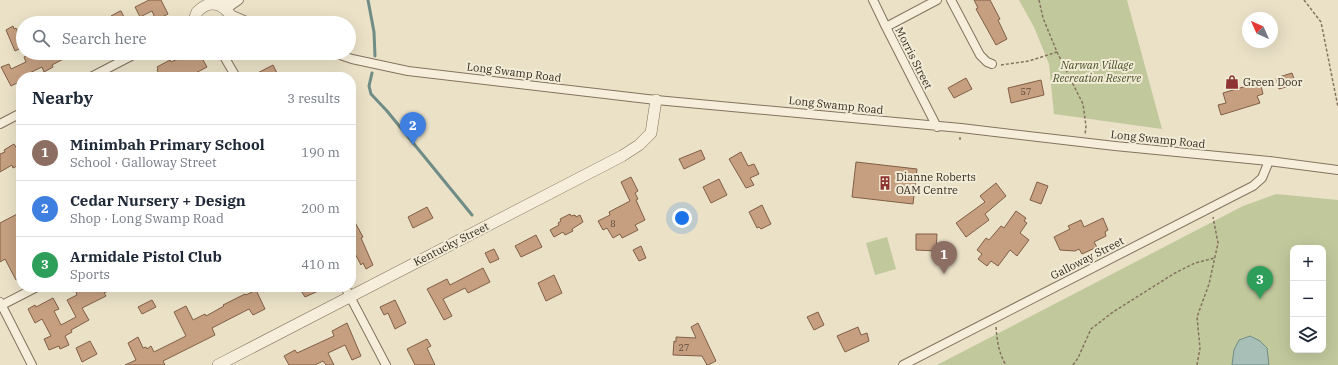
<!DOCTYPE html>
<meta charset="utf-8">
<style>
:root{--surface:#fff;--page:#f2f2f3;--text:#1f2937;--muted:#747a83;--line:#e0e1e3;--accent:#7c3aed}
body{margin:0;font-family:"IBM Plex Serif",serif;background:var(--page);color:var(--text)}
.controls{position:absolute;right:12px;bottom:12px;display:grid;overflow:hidden;border-radius:8px;box-shadow:0 4px 16px #0002}
.controls button{width:36px;height:36px;display:grid;place-items:center;padding:0;border:0;border-bottom:1px solid var(--line);background:var(--surface);color:var(--text);font:20px sans-serif}
.compass{position:absolute;left:1242px;top:12px;width:36px;height:36px;border-radius:50%;background:var(--surface);box-shadow:0 4px 16px #0002;rotate:315deg}
.you{position:absolute;left:682px;top:218px;width:14px;height:14px;margin:-10px;border:3px solid #fff;border-radius:50%;background:#1a73e8;box-shadow:0 0 0 6px #1a73e833}
.badge{display:grid;place-items:center;width:26px;height:26px;border-radius:50%;background:var(--accent);color:#fff;font-size:13px;font-weight:700}
.pin{position:absolute;translate:-50% -33px;filter:drop-shadow(0 1px 2px #0008)}
.pin::after{content:'';position:absolute;top:21px;width:14px;height:12px;background:inherit;clip-path:polygon(0 0,100% 0,50% 100%)}
.list{margin:0;padding:0;list-style:none}
h2{display:flex;justify-content:space-between;align-items:center;height:52px;margin:0;padding:0 16px;font-size:17px}
h2 small{font-size:13px;font-weight:400;color:var(--muted)}
.list li{display:grid;grid-template-columns:26px 1fr auto;gap:12px;align-items:center;box-sizing:border-box;height:56px;padding:0 16px;border-top:1px solid var(--line)}
.list b{display:block;font-size:15px;white-space:nowrap}
.list p{margin:0;font-size:13px;white-space:nowrap;color:var(--muted)}
.list em{font-size:13px;font-style:normal;color:var(--muted)}
.icon{flex:none;width:22px;height:22px;fill:none;stroke:currentColor;stroke-width:2;stroke-linecap:round;stroke-linejoin:round}
.map{position:relative;flex:none;width:1338px;height:365px;overflow:hidden}
.search{position:absolute;background:var(--surface);box-shadow:0 4px 16px #0002;left:16px;top:16px;width:340px;height:44px;display:flex;align-items:center;gap:10px;box-sizing:border-box;padding:0 14px;border-radius:22px;color:var(--muted);font-size:15px}
.panel{position:absolute;background:var(--surface);box-shadow:0 4px 16px #0002;left:16px;top:72px;width:340px;height:220px;border-radius:16px}
.map>svg:first-child{display:block}
.green{fill:#c1c89c;fill-rule:evenodd}
.water{fill:#a8bfb8;stroke:#6f8c86}
.lines{fill:none;stroke-linecap:round;stroke-linejoin:round}
.stream{stroke:#6f8c86;stroke-width:3}
.building{fill:#c59f80;stroke:#815f46}
.minor-casing{stroke:#84735e;stroke-width:10}
.tertiary-casing{stroke:#84735e;stroke-width:12}
.path{stroke:#84735e;stroke-width:1.5;stroke-dasharray:3 2;stroke-linecap:butt}
.minor{stroke:#f6eeda;stroke-width:8}
.tertiary{stroke:#f6eeda;stroke-width:11}
.labels{text-anchor:middle;stroke-width:4;stroke-linejoin:round;paint-order:stroke}
.number-label{font-size:9px;fill:#5a4838}
.street-label{font-size:11px;fill:#362b20;stroke:#f2ebd6}
.park-label{font-size:11px;font-style:italic;fill:#465129;stroke:#f2ebd6}
.poi-label{font-size:11px;fill:#362b20;stroke:#f2ebd6;text-anchor:start}
</style>
<div class="map">
<svg width="1338" height="365" viewBox="0 0 1338 365">
<rect width="100%" height="100%" fill="#eae1c7"/>
<path class="green" d="M1019,0H1127L1162,129L1054,114L1049,64L1034,27Z
M1276,194L1338,200V365H937L1243,206ZM1293,248H1323V350H1293Z
M887,237L896,269L875,275L866,243Z"/>
<path class="water" d="M1250,336L1260,341L1267,348L1269,365H1232L1234,350L1239,340Z"/>
<g class="lines">
<path class="stream" d="M368,0L374,32L375,56
M372,73L369,86L371,94L387,111L472,215"/>
</g>
<path class="building" d="M149,0H161L168,14L160,18L159,16L155,18L152,11L140,17L135,7Z
M974,0H990L1000,19L998,20L1007,39L996,45L976,9L978,8Z
M120,11H121L127,23H115L111,16Z
M13,26L14,29L16,28L23,41V47L15,51L6,30Z
M32,53H75L52,65L53,67L44,72L42,67L21,77V81L11,86L1,67L9,64L11,69L26,62L24,57Z
M183,53H199L207,67L188,77H161L157,70L158,69L157,67L170,60L171,62L185,56Z
M273,65L279,77H250Z
M1292,73L1296,84L1279,89L1276,78Z
M966,78L972,89L954,98L948,88Z
M1041,80L1044,95L1011,103L1008,88Z
M1260,82L1263,94L1257,96L1260,103L1221,115L1218,105L1226,103L1223,93Z
M14,144L19,152L21,151V164L13,168L12,165L0,172V154L5,152L4,150Z
M701,150L705,159L684,169L679,159Z
M741,152L748,166L754,164L759,174L750,178L754,185L746,188L729,159Z
M856,162L917,169L913,204L852,197Z
M631,177L638,191L635,193L638,199L636,200L645,220L635,225L638,230L622,238L620,234L613,238L607,228L603,230L598,221L610,215L609,212L630,201L621,182Z
M719,179L727,195L711,203L703,187Z
M1037,182L1048,186L1041,204L1030,200Z
M996,183L1006,196L985,214L989,220L966,237L956,223L985,202L980,196Z
M762,205L771,224L761,229L759,227L757,228L749,212Z
M427,207L433,218L413,228L408,217Z
M1016,211L1026,218L1024,221L1027,223L1020,233L1029,240L1017,256L1010,250L998,266L991,261L987,266L978,259L982,254L977,250L986,238L989,240L1001,226L1004,228Z
M21,212V278L16,280L5,259L0,262V223Z
M570,214L571,216L575,215L576,217L580,215L583,222L572,229L573,231L565,235L563,232L554,237L550,230L559,225L558,223L561,221L560,219Z
M351,215L363,237L361,238L373,265L366,269L363,263L361,265L351,246Z
M1103,218L1108,230L1105,232L1106,236L1094,242L1097,247L1082,254L1079,249L1075,251L1060,250L1054,237L1070,229L1068,226L1081,220L1084,227Z
M916,234H937L936,251L916,250Z
M536,235L542,247L521,257L515,246Z
M641,246L646,258L639,261L633,250Z
M494,249L499,259L490,263L485,253Z
M483,268L490,282L468,293L465,288L443,299L452,316L444,320L427,289L447,279L450,285Z
M554,275L562,293L546,301L538,283Z
M86,287H117L104,293L106,296L82,308L89,320L71,330L72,332L65,336L69,345L60,349L59,346L49,350L44,339L51,336L42,319L35,323L28,309L35,305L36,307L53,298L59,309L54,311L61,325L76,317L67,300L77,295L76,292Z
M304,287H327L305,297L300,289Z
M256,290L265,309L253,315L249,309L212,328L215,335L163,361L165,365H125L136,360L128,343L138,337L143,348L146,347L147,349L151,346L154,352L186,336L174,312L186,306L193,320L205,314L206,316L224,306L223,305L245,294L246,295Z
M152,300L156,307L142,314L138,307Z
M395,300L406,323L395,329L388,313L384,315L380,307Z
M818,312L824,325L814,330L807,317Z
M347,323L361,356L352,360L345,345L328,353L334,365H326L323,361L315,365H289L284,356L295,350L297,353L334,336L332,331Z
M698,323L716,361L708,365H707L702,356L673,355L674,341L676,342V337L696,338L691,327Z
M858,327L861,335L867,333L869,341L845,352L837,336Z
M427,339L431,346L427,348L435,365H415L407,349Z
M90,341L97,354L82,362L76,348Z"/>
<g class="lines">
<defs>
<path id="minor" d="M873,0L886,27L937,127
M951,0L980,55L987,62L992,64
M216,5L230,0
M225,10L239,0
M230,14L251,23
M886,27L937,0
M222,53L236,77
M334,53L352,59L408,71L656,100L961,128L1115,146L1269,161L1338,170
M91,77L137,53
M0,124L21,113
M345,287L386,365
M0,302L32,365
M0,306L37,287
M903,365L1253,186L1262,178L1269,161"/>
<path id="tertiary" d="M196,23L195,17L197,12C201,8 206,4 212,4C222,4 232,13 232,23
M218,365L622,156L639,145L651,133L656,100"/>
</defs>
<use href="#minor" class="minor-casing"/>
<use href="#tertiary" class="tertiary-casing"/>
<path class="path" d="M1039,0L1043,18L1057,52L1083,104L1086,126L1085,135
M1304,0L1321,22L1338,107
M1001,65L1029,61L1057,52
M960,140V136
M996,327C997,341 999,354 1006,365
M1073,365L1078,358L1091,329L1113,312L1175,273L1195,263L1215,258
M1197,365L1200,348L1197,317L1209,284L1218,243L1213,217"/>
<use href="#minor" class="minor"/>
<use href="#tertiary" class="tertiary"/>
</g>
<defs>
<symbol id="shop-bare" viewBox="-9 -9 18 18"><path d="M-5-2.5h2.3a2.7 3.5 0 0 1 5.4 0H5L5.5 6h-11ZM-1.5-2.5h3a1.5 2.3 0 0 0-3 0Z" fill="#8e3533" stroke="#f2ebd6" stroke-width="2.5" paint-order="stroke"/></symbol>
<symbol id="building-bare" viewBox="-9 -9 18 18"><path d="M-4-6H4V6H1V3H-1V6H-4ZM-2.5-4.3h1.7v1.8h-1.7ZM.8-4.3h1.7v1.8H.8ZM-2.5-1h1.7V.8h-1.7ZM.8-1h1.7V.8H.8Z" fill="#8e3533" stroke="#f2ebd6" stroke-width="2.5" paint-order="stroke"/></symbol>
</defs>
<g fill-rule="evenodd">
<use href="#shop-bare" x="1222" y="72" width="20" height="20"/>
<use href="#building-bare" x="875" y="173" width="20" height="20"/>
</g>
<g class="labels">
<g class="number-label">
<text x="1026" y="95">57</text>
<text x="613" y="227">8</text>
<text x="684" y="351">27</text>
</g>
<g class="street-label">
<text transform="translate(914 58) rotate(63)" y="4">Morris Street</text>
<text transform="translate(514 72) rotate(7)" y="4">Long Swamp Road</text>
<text transform="translate(836 105) rotate(6)" y="4">Long Swamp Road</text>
<text transform="translate(1158 139) rotate(6)" y="4">Long Swamp Road</text>
<text transform="translate(451 244) rotate(-27)" y="4">Kentucky Street</text>
<text transform="translate(1087 258) rotate(-27)" y="4">Galloway Street</text>
</g>
<g class="park-label">
<text x="1097" y="69">Narwan Village<tspan x="1097" dy="13">Recreation Reserve</tspan></text>
</g>
<g class="poi-label">
<text x="1243" y="86">Green Door</text>
<text x="896" y="181">Dianne Roberts<tspan x="896" dy="13">OAM Centre</tspan></text>
</g>
</g>
</svg>
<div class="controls">
<button>+</button>
<button>−</button>
<button><svg class="icon" aria-label="layers" viewBox="0 0 24 24"><path d="M12 4l9 5-9 5-9-5zM3 14l9 5 9-5"/></svg></button>
</div>
<svg class="compass" viewBox="-18 -18 36 36"><path d="M0-13l5 13h-10z" fill="#e53935"/><path d="M0 13l5-13h-10z" fill="#747a83"/></svg>
<div class="you"></div>
<div class="pin badge" style="left:944px;top:274px;background:#8d6e63">1</div>
<div class="pin badge" style="left:413px;top:145px;background:#3f7fe0">2</div>
<div class="pin badge" style="left:1260px;top:299px;background:#2e9e5b">3</div>
<div class="search"><svg class="icon" aria-label="search" viewBox="0 0 24 24"><circle cx="10" cy="10" r="6"/><path d="M15 15l6 6"/></svg>Search here</div>
<section class="panel">
<h2>Nearby<small>3 results</small></h2>
<ul class="list">
<li><span class="badge" style="background:#8d6e63">1</span><div><b>Minimbah Primary School</b><p>School · Galloway Street</p></div><em>190 m</em></li>
<li><span class="badge" style="background:#3f7fe0">2</span><div><b>Cedar Nursery + Design</b><p>Shop · Long Swamp Road</p></div><em>200 m</em></li>
<li><span class="badge" style="background:#2e9e5b">3</span><div><b>Armidale Pistol Club</b><p>Sports</p></div><em>410 m</em></li>
</ul>
</section>
</div>
